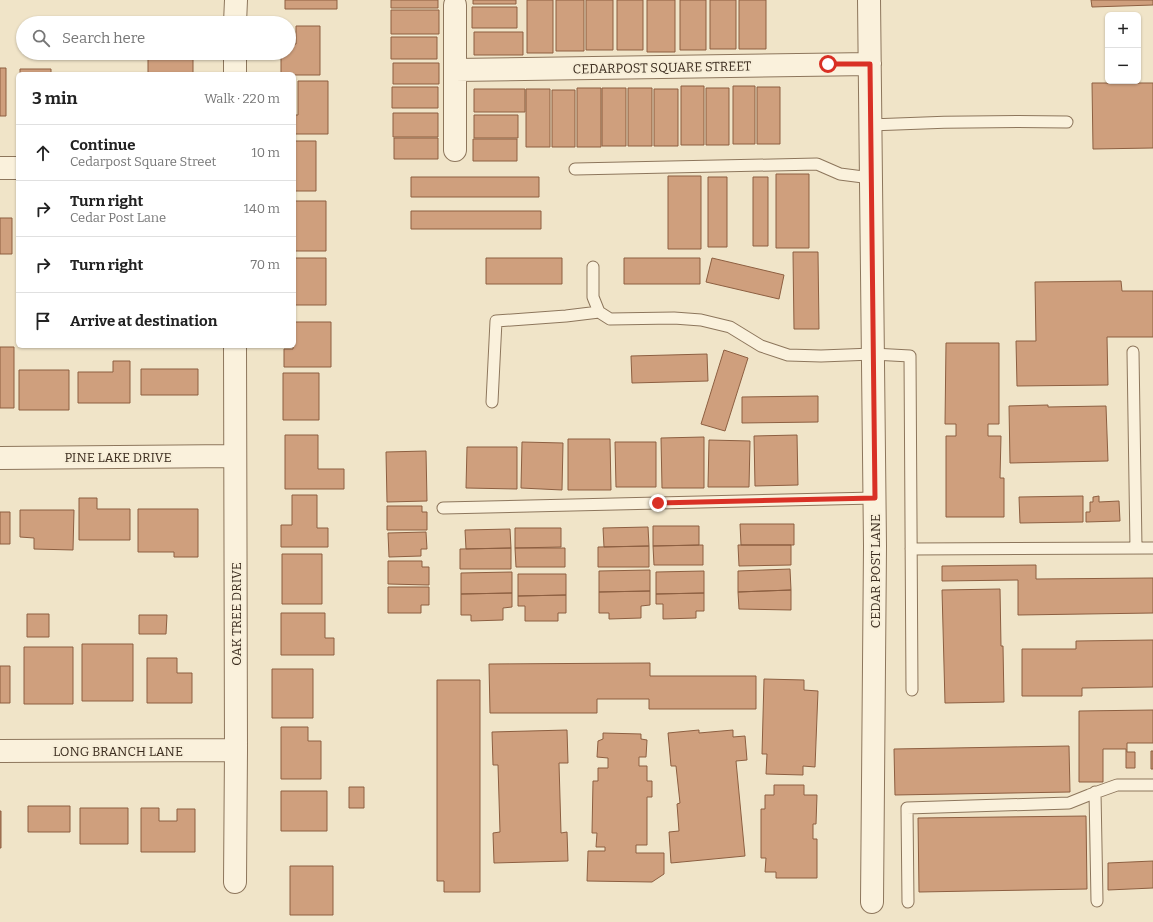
<!DOCTYPE html>
<meta charset="utf-8">
<style>
:root{--surface:#fff;--page:#f6f6f6;--text:#222;--muted:#767676;--line:#e0e0e0}
body{margin:0;font-family:Bitter,serif;background:var(--page);color:var(--text)}
.controls{position:absolute;right:12px;top:12px;display:grid;overflow:hidden;border-radius:6px;box-shadow:0 1px 3px #0004}
.controls button{width:36px;height:36px;display:grid;place-items:center;padding:0;border:0;border-bottom:1px solid var(--line);background:var(--surface);color:var(--text);font:20px sans-serif}
.stop{position:absolute;width:12px;height:12px;margin:-9px;border:3px solid #d93025;border-radius:50%;background:#fff}
.stop.end{background:#d93025;border-color:#fff;box-shadow:0 1px 4px #0008}
.list{margin:0;padding:0;list-style:none}
h2{display:flex;justify-content:space-between;align-items:center;height:52px;margin:0;padding:0 16px;font-size:17px}
h2 small{font-size:13px;font-weight:400;color:var(--muted)}
.list li{display:grid;grid-template-columns:26px 1fr auto;gap:12px;align-items:center;box-sizing:border-box;height:56px;padding:0 16px;border-top:1px solid var(--line)}
.list b{display:block;font-size:15px;white-space:nowrap}
.list p{margin:0;font-size:13px;white-space:nowrap;color:var(--muted)}
.list em{font-size:13px;font-style:normal;color:var(--muted)}
.icon{flex:none;width:22px;height:22px;fill:none;stroke:currentColor;stroke-width:2;stroke-linecap:round;stroke-linejoin:round}
.map{position:relative;flex:none;width:1153px;height:922px;overflow:hidden}
.search{position:absolute;background:var(--surface);box-shadow:0 1px 3px #0004;left:16px;top:16px;width:280px;height:44px;display:flex;align-items:center;gap:10px;box-sizing:border-box;padding:0 14px;border-radius:22px;color:var(--muted);font-size:15px}
.panel{position:absolute;background:var(--surface);box-shadow:0 1px 3px #0004;left:16px;top:72px;width:280px;height:276px;border-radius:6px}
.map>svg:first-child{display:block}
.building{fill:#cf9f7d;stroke:#8d5f41}
.lines{fill:none;stroke-linecap:round;stroke-linejoin:round}
.service-casing{stroke:#8d765c;stroke-width:13}
.minor-casing{stroke:#8d765c;stroke-width:24}
.service{stroke:#faf1dc;stroke-width:11}
.minor{stroke:#faf1dc;stroke-width:22}
.route{stroke:#d93025;stroke-width:5}
.labels{text-anchor:middle;stroke-width:4;stroke-linejoin:round;paint-order:stroke}
.street-label{font-size:13px;fill:#3d2e20;stroke:#f7eed8}
</style>
<div class="map">
<svg width="1153" height="922" viewBox="0 0 1153 922">
<rect width="100%" height="100%" fill="#f0e4c8"/>
<path class="building" d="M285,0H337V9H285Z
M391,0H438V8H391Z
M473,0H516V4H473Z
M527,0H553V53H527Z
M556,0H584V51H556Z
M586,0H613V50H586Z
M617,0H643V50H617Z
M647,0H675V52H647Z
M680,0H706V50H680Z
M710,0H736V49H710Z
M739,0H766V49H739Z
M1091,0H1153V5L1092,7Z
M472,7H517V28H472Z
M391,10H439V34H391Z
M296,26H320V75H294V74H281V53H289V44H296Z
M474,32H523V55H474Z
M391,37H437V59H391Z
M148,55H193V74H148Z
M393,63H439V84H393Z
M0,68H6V116H0Z
M20,69H51V74H20Z
M298,81H328V134H294V115H298Z
M1092,83H1153V148L1093,149Z
M681,86H704V145H681Z
M733,86H755V144H733Z
M392,87H438V108H392Z
M757,87H780V144H757Z
M577,88H601V147H577Z
M602,88H626V146H602Z
M628,88H652V146H628Z
M706,88H729V145H706Z
M474,89H525V112H474Z
M526,89H550V147H526Z
M654,89H678V146H654Z
M552,90H575V147H552Z
M393,113H438V137H393Z
M474,115H518V138H474Z
M394,138H438V159H394Z
M473,139H517V161H473Z
M294,141H316V191H294Z
M776,174H809V248H776Z
M668,176H701V249H668Z
M411,177H539V197H411Z
M708,177H727V247H708Z
M753,177H768V246H753Z
M295,201H326V251H294V234H295Z
M411,211H541V229H411Z
M0,218H12V254H0Z
M793,252H818L819,329H794Z
M294,258H326V305H294Z
M486,258H562V284H486Z
M624,258H700V284H624Z
M712,258L784,275L779,299L706,282Z
M1121,281L1122,291H1153V337H1107L1108,385L1017,386L1016,341H1036L1035,282Z
M294,322H331V367H284V349H293V346H294Z
M946,343H999V424H988V436H1001L1000,478H1004V517H946V436H956V424H945Z
M0,347H14V408H0Z
M724,350L748,358L725,431L701,424Z
M707,354L708,381L632,383L631,356Z
M113,361H130V403H78V372H113Z
M141,369H198V395H141Z
M19,370H69V410H19Z
M283,373H319V420H283Z
M818,396V422L742,423V397Z
M1048,405V407L1106,406L1108,461L1010,463L1009,406Z
M285,435H318V469H344V489H285Z
M797,435L798,485L755,486L754,436Z
M704,437V488H662L661,438Z
M568,439H610L611,490H568Z
M709,440L750,441L749,487H708Z
M522,442L563,443L562,490L521,488Z
M615,442H656V487H616Z
M467,447H517V489L466,488Z
M426,451L427,501L387,502L386,452Z
M292,495H317V528H328V547H281V525H292Z
M1083,496V522L1020,523L1019,497Z
M1099,496V502L1119,501L1120,521L1086,522V512H1090V502H1093V497Z
M79,498H97V509H130V540H79Z
M387,506H422V512H427V530H387Z
M138,509H198V557H174V552H138Z
M20,510H74L73,550L34,549V538L20,537Z
M0,512H10V544H0Z
M740,524H794V545H741Z
M653,526H699V545L653,546Z
M648,527L649,546L604,547L603,528Z
M515,528H561V547L515,548Z
M510,529L511,548L466,549L465,530Z
M426,532L427,549H421V556L389,557L388,533Z
M703,545V565H654L653,546Z
M738,545H791V565L739,566Z
M649,546V567H598V547Z
M511,548V569H460V549Z
M515,548H565V567H516Z
M282,554H322V604H282Z
M388,561H422V567H429V585L388,584Z
M1036,565V579L1153,578V613L1018,615V580L942,581V566Z
M790,569L791,590L738,592V571Z
M650,570V591L599,592V571Z
M704,571V593L656,594V572Z
M512,572V593L461,594V573Z
M518,574H566V595L518,596Z
M388,587H429V605H421V613H388Z
M1000,589L1001,646H1003L1004,702L945,703L942,590Z
M791,590V610L739,609L738,592Z
M650,591V605L641,606V618L609,619V613H599V592Z
M512,593V607L503,608V620L471,621V615H461V594Z
M704,593V611H696V618L663,619V604H656V594Z
M566,595V613H558V621H525V606H518V596Z
M281,613H325V638H334V655H281Z
M27,614H49V637H27Z
M139,615H167L166,634H139Z
M1153,640V687L1082,688V696H1022V649H1076V641Z
M82,644H133V701H82Z
M24,647H73V704H24Z
M147,658H177V673H192V703H147Z
M650,663V676H756V709H649V699H597V713H490L489,664Z
M0,666H10V703H0Z
M272,669H313V718H272Z
M764,679L804,680V690L818,691L815,767L803,766V775L766,774L767,754H762Z
M437,680H480V892H444V881H437Z
M1153,710V743H1127V752H1135V768H1126V749H1103V782H1079V711Z
M281,727H308V741H321V779H281Z
M567,730L568,763H559L561,833L567,832L568,861L494,863L493,833L500,832L498,765H493L492,732Z
M699,730V733L733,730V737L745,736L747,760L736,761L745,856L671,863L669,832L679,831L677,804L680,803L676,766H671L668,733Z
M603,733L641,734V739L647,740L646,757H639V766H647V781H652V797H647V845H636V853H664V874L652,882L587,881L588,851H605V847H596L597,833H592L593,781H598V768H608V758L597,757L598,741L603,739Z
M1069,746L1070,792L895,795L894,749Z
M1151,751H1153V769H1151Z
M774,785H804V795H817L816,824H813V839H817V878H776V872H765L766,858H761V809H765V795H774Z
M349,787H364V808H349Z
M281,791H327V831H281Z
M28,806H70V832H28Z
M80,808H128V844H80Z
M141,808H159V821H177V809H195V852H141Z
M0,811H1V848H0Z
M1086,816L1087,889L919,892L918,818Z
M1153,861V888L1108,890V863Z
M290,866H333V915H290Z"/>
<g class="lines">
<defs>
<path id="service" d="M870,125C936,122 1002,121 1067,122
M575,169L817,164L840,174L871,178
M593,267V297L599,312L610,319L674,318L701,320L730,327L761,346L788,355L821,356L873,354L910,356L912,690
M1133,352L1136,548
M492,402L496,321L566,316L599,312
M443,508L875,498
M911,549L1153,548
M1095,792L1097,901
M908,902L907,808L1069,803L1089,795L1117,785H1153"/>
<path id="minor" d="M869,0L875,546L872,902
M455,5V150
M235,23L236,0
M455,70L870,64
M235,74V53
M0,168H18
M235,346L236,750L235,882
M0,458L235,456
M0,751L236,750"/>
</defs>
<use href="#service" class="service-casing"/>
<use href="#minor" class="minor-casing"/>
<use href="#service" class="service"/>
<use href="#minor" class="minor"/>
</g>
<g class="lines">
<path class="route" d="M658,503L875,498L870,64H828"/>
</g>
<g class="labels">
<g class="street-label">
<text transform="translate(662 67) rotate(-1)" y="5">CEDARPOST SQUARE STREET</text>
<text x="118" y="462">PINE LAKE DRIVE</text>
<text transform="translate(875 571) rotate(-90)" y="5">CEDAR POST LANE</text>
<text transform="translate(236 614) rotate(-90)" y="5">OAK TREE DRIVE</text>
<text x="118" y="756">LONG BRANCH LANE</text>
</g>
</g>
</svg>
<div class="controls">
<button>+</button>
<button>−</button>
</div>
<div class="stop" style="left:828px;top:64px"></div>
<div class="stop end" style="left:658px;top:503px"></div>
<div class="search"><svg class="icon" aria-label="search" viewBox="0 0 24 24"><circle cx="10" cy="10" r="6"/><path d="M15 15l6 6"/></svg>Search here</div>
<section class="panel">
<h2>3 min<small>Walk · 220 m</small></h2>
<ul class="list">
<li><svg class="icon" aria-label="ahead" viewBox="0 0 24 24"><path d="M12 20V5M6 11l6-6 6 6"/></svg><div><b>Continue</b><p>Cedarpost Square Street</p></div><em>10 m</em></li>
<li><svg class="icon" aria-label="right" viewBox="0 0 24 24"><path d="M7 20v-9h11M14 6l5 5-5 5"/></svg><div><b>Turn right</b><p>Cedar Post Lane</p></div><em>140 m</em></li>
<li><svg class="icon" aria-label="right" viewBox="0 0 24 24"><path d="M7 20v-9h11M14 6l5 5-5 5"/></svg><div><b>Turn right</b></div><em>70 m</em></li>
<li><svg class="icon" aria-label="arrive" viewBox="0 0 24 24"><path d="M6 21V4h12l-3 4 3 4H6"/></svg><div><b>Arrive at destination</b></div></li>
</ul>
</section>
</div>
